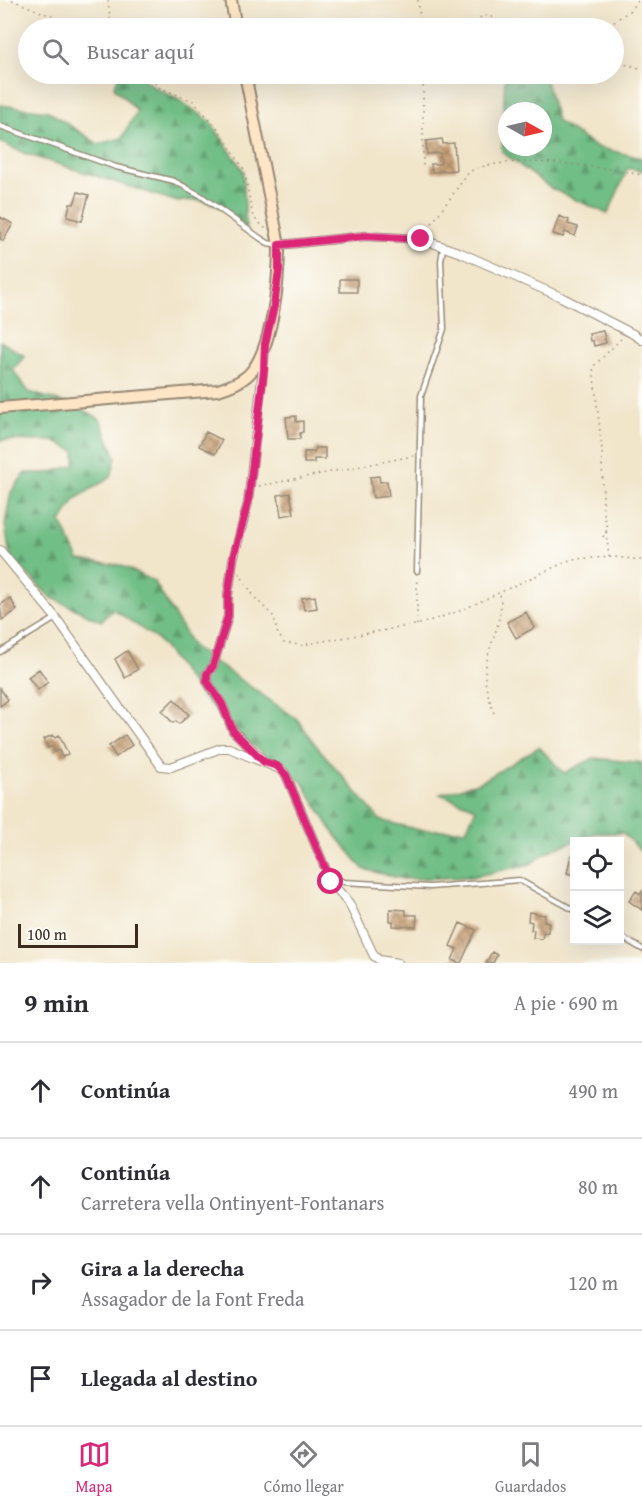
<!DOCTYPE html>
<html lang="es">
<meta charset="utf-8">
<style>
:root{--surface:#fff;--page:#f2f2f3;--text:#2b2b33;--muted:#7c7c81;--line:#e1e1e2;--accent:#db2777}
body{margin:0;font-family:"Gentium Book Plus",serif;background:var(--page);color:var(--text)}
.controls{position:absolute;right:18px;bottom:18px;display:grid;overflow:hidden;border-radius:0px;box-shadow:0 6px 24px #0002}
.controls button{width:54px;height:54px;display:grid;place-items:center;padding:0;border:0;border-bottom:2px solid var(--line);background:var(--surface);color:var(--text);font:30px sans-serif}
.compass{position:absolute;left:498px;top:102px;width:54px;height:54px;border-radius:50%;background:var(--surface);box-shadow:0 6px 24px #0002;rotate:98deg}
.scale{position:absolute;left:18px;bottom:15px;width:120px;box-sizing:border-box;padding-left:6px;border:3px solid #3b2a1e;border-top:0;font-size:16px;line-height:21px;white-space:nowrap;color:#3b2a1e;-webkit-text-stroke:4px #fdfcf7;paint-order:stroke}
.stop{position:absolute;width:18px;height:18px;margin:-14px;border:4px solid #db2777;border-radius:50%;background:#fff}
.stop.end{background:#db2777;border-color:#fff;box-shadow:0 2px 6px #0008}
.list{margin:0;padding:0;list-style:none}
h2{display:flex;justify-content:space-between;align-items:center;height:78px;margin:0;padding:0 24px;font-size:26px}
h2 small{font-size:20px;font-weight:400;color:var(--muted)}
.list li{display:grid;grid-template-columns:39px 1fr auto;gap:18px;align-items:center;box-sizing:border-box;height:96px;padding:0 24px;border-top:2px solid var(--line)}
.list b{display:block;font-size:22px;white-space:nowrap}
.list p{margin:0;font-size:20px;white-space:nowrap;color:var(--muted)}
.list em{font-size:20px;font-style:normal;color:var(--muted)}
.icon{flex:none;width:33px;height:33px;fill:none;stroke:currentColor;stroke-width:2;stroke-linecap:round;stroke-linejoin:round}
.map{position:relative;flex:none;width:642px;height:963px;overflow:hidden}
.search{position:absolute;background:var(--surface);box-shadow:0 6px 24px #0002;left:18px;right:18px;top:18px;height:66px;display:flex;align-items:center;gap:15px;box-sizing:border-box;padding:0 21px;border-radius:33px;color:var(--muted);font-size:22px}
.sheet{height:462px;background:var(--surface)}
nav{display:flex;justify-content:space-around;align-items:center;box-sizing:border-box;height:84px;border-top:2px solid var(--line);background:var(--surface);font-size:16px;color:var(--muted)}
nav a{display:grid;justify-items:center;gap:3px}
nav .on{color:var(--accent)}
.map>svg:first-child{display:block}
.forest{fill:url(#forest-firs);stroke:#567452;stroke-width:1.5;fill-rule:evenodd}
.building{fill:url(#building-cross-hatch)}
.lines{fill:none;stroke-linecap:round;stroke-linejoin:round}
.lane-casing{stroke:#968874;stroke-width:7}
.street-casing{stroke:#968874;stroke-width:10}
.secondary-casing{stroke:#968874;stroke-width:14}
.path{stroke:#968874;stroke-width:1.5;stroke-dasharray:1.5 4.5;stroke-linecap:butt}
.lane{stroke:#fff;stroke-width:4}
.street{stroke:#fff;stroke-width:8}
.secondary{stroke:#fde5c5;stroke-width:10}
.route{stroke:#db2777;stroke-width:8}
</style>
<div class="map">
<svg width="642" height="963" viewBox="0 0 642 963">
<defs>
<pattern id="forest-firs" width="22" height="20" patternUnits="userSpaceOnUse" patternTransform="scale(1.5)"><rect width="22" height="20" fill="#71be86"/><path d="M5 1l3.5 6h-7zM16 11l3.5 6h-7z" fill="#5e9b6d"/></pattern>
<pattern id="building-cross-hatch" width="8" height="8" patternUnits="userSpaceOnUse" patternTransform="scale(1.5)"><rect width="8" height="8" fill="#c9a279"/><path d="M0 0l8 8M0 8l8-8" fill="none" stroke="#a48463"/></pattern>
</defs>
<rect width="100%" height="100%" fill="#fdfcf7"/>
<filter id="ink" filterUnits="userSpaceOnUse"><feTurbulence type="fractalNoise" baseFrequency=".0167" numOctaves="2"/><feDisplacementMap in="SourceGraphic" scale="12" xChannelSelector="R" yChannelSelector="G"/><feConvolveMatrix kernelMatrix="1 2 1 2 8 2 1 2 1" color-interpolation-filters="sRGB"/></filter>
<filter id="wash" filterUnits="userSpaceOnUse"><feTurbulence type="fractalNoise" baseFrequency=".008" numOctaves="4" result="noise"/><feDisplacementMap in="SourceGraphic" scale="24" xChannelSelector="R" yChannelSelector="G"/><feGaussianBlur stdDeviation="1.35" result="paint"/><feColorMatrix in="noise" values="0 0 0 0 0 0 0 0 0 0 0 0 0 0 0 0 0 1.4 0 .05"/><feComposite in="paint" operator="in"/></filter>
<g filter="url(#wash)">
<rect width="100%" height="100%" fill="#f1e5ca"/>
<path class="forest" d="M120,74H137L156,88L177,99L210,121L243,170L246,228C223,208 210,195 178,202L26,154L0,142V105L48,111L98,144L122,138L137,111L114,87Z
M505,74H544L557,121L596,147L642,158V171L628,168L608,214L552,189L502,152ZM507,111H543V147H507Z
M0,341L25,356L13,370L29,392L80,408L100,419L116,457L111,477L75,499L61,522L79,560L120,565L154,581L193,647L297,719L315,744L380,820L419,830H466L476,808L440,794L481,782L539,747L564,773L594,758L642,763V852L623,833H596L551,850L530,864L472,877L403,879L363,869L331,829L302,782L250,744L202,697L159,641L113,609L101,621L50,597L10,556L5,524L11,492L25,473H48L75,465V451L53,441L0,440Z"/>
<g id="blocks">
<path class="building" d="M442,139L443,144L454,143L456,170L432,172L431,164H441L440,153L427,154L426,141Z
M78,192L89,195L82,221L67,217L70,204H74Z
M559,216L569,220L568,224L578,227L575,236L565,232L563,237L553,234Z
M0,217L13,224L3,241L0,239Z
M340,279H357V292H340Z
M603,331L606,343L594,346L593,341H590L589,334Z
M296,416V422L303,421V432L300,433V439H288L286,417Z
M206,432L222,440L215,454L199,446Z
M316,448H325V459H314V463H304V452H314Z
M379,476L380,482L387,481L389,496L373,498L370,477Z
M290,493L294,514L281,516L278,495Z
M315,596L317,608L304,610L302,598Z
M10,598L17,610L2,620L0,605Z
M526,612L534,628L516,638L507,622Z
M127,651L138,669L125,678L115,659Z
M39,669L48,682L38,690L28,677Z
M0,688L8,700L0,706Z
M174,699L189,715L179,724L176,721L173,723L162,711Z
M53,735L55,738L59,735L68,754L62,757L59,750L55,752L52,746L48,748L44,739Z
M125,735L132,745L116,757L109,746Z
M571,855L574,856V875L567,873Z
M636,891L640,894L642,891V910L629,901Z
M390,909L406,910V915H417L416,927L393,926V921H390Z
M529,912L545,915L544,921L549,922L548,932L543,933L542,939L533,938L534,930H531L532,922L528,921Z
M460,923L476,930L461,963H459L452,960L457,949L450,946Z
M492,952L497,955L493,963H486Z"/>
</g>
</g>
<g filter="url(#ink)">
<use href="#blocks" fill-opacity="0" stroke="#968874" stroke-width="1.5"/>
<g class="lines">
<defs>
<path id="lane" d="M0,126L116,167L174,181L200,195L260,238L268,243L278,245
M417,571L421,396L444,329L441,261L443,248
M0,652L56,618
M330,876L344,882L430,887L519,880L574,910
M620,936L642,949"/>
<path id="street" d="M279,245L365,236L421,239L461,253L561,297L633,334L642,340
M0,550L56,618L161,766L171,767L221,748H229L282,770L286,775L331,882L349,903L374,956L379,960L398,963
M261,758L233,731L222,704L207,681V674L213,666L228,616V595L233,560L248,503L265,350"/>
<path id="secondary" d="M231,0L236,28
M0,408L218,390C228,387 239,383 247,376C273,353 279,278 279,245L245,74"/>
</defs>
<use href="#lane" class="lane-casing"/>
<use href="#street" class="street-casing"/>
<use href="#secondary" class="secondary-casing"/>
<path class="path" d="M12,0L61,20L62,28
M108,0L111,28
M418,0L421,28
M473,28C482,7 494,17 507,28
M604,28L628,12L639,0
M614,62L637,67L642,70
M147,74L160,88L193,101L216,126L244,169L253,217L266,229
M423,74V170
M425,233L469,172C504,152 602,167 642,175
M259,486L413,456
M606,532L609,557
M603,537L607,530L603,507L602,450L593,367L622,338
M239,573L255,598L274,617L277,632L284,643L301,645L420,624L462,610L572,559L614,557L642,560
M417,625V578
M494,713C490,700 484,686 485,672C487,646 505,620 500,594"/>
<use href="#lane" class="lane"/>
<use href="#street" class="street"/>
<use href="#secondary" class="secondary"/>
</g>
</g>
<g class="lines" filter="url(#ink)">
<path class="route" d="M331,882L286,775L277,766L264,762L233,731L222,704L207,681V674L213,666L228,616V595L234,554L248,503L264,370L265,344L274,306L279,270V245L364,236L421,239"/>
</g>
</svg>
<div class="controls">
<button><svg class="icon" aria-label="locate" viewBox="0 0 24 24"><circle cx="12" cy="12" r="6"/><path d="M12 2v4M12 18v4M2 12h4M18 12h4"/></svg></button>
<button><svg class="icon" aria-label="layers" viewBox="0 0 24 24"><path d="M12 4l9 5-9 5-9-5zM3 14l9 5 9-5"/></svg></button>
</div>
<svg class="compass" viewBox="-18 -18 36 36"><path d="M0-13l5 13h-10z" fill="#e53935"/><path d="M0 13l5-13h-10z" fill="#7c7c81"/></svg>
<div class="scale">100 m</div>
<div class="stop" style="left:331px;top:882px"></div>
<div class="stop end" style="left:421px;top:239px"></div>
<div class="search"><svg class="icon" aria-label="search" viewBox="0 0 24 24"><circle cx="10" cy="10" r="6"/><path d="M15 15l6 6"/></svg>Buscar aquí</div>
</div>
<section class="sheet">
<h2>9 min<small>A pie · 690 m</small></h2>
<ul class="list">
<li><svg class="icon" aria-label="ahead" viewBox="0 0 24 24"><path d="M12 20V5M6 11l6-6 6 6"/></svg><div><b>Continúa</b></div><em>490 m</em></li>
<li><svg class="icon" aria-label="ahead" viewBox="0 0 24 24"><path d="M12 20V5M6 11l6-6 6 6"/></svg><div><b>Continúa</b><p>Carretera vella Ontinyent-Fontanars</p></div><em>80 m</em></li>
<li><svg class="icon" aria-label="right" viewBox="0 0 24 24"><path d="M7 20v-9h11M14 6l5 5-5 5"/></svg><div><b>Gira a la derecha</b><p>Assagador de la Font Freda</p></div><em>120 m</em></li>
<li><svg class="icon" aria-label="arrive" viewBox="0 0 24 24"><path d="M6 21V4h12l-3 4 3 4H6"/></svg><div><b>Llegada al destino</b></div></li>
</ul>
</section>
<nav>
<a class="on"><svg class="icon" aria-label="map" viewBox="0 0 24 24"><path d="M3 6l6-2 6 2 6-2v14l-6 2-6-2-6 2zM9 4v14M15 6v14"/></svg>Mapa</a>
<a><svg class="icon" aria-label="directions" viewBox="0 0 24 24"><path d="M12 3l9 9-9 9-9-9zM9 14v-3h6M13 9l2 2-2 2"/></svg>Cómo llegar</a>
<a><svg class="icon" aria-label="saved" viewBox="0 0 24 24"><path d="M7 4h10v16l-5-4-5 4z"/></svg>Guardados</a>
</nav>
